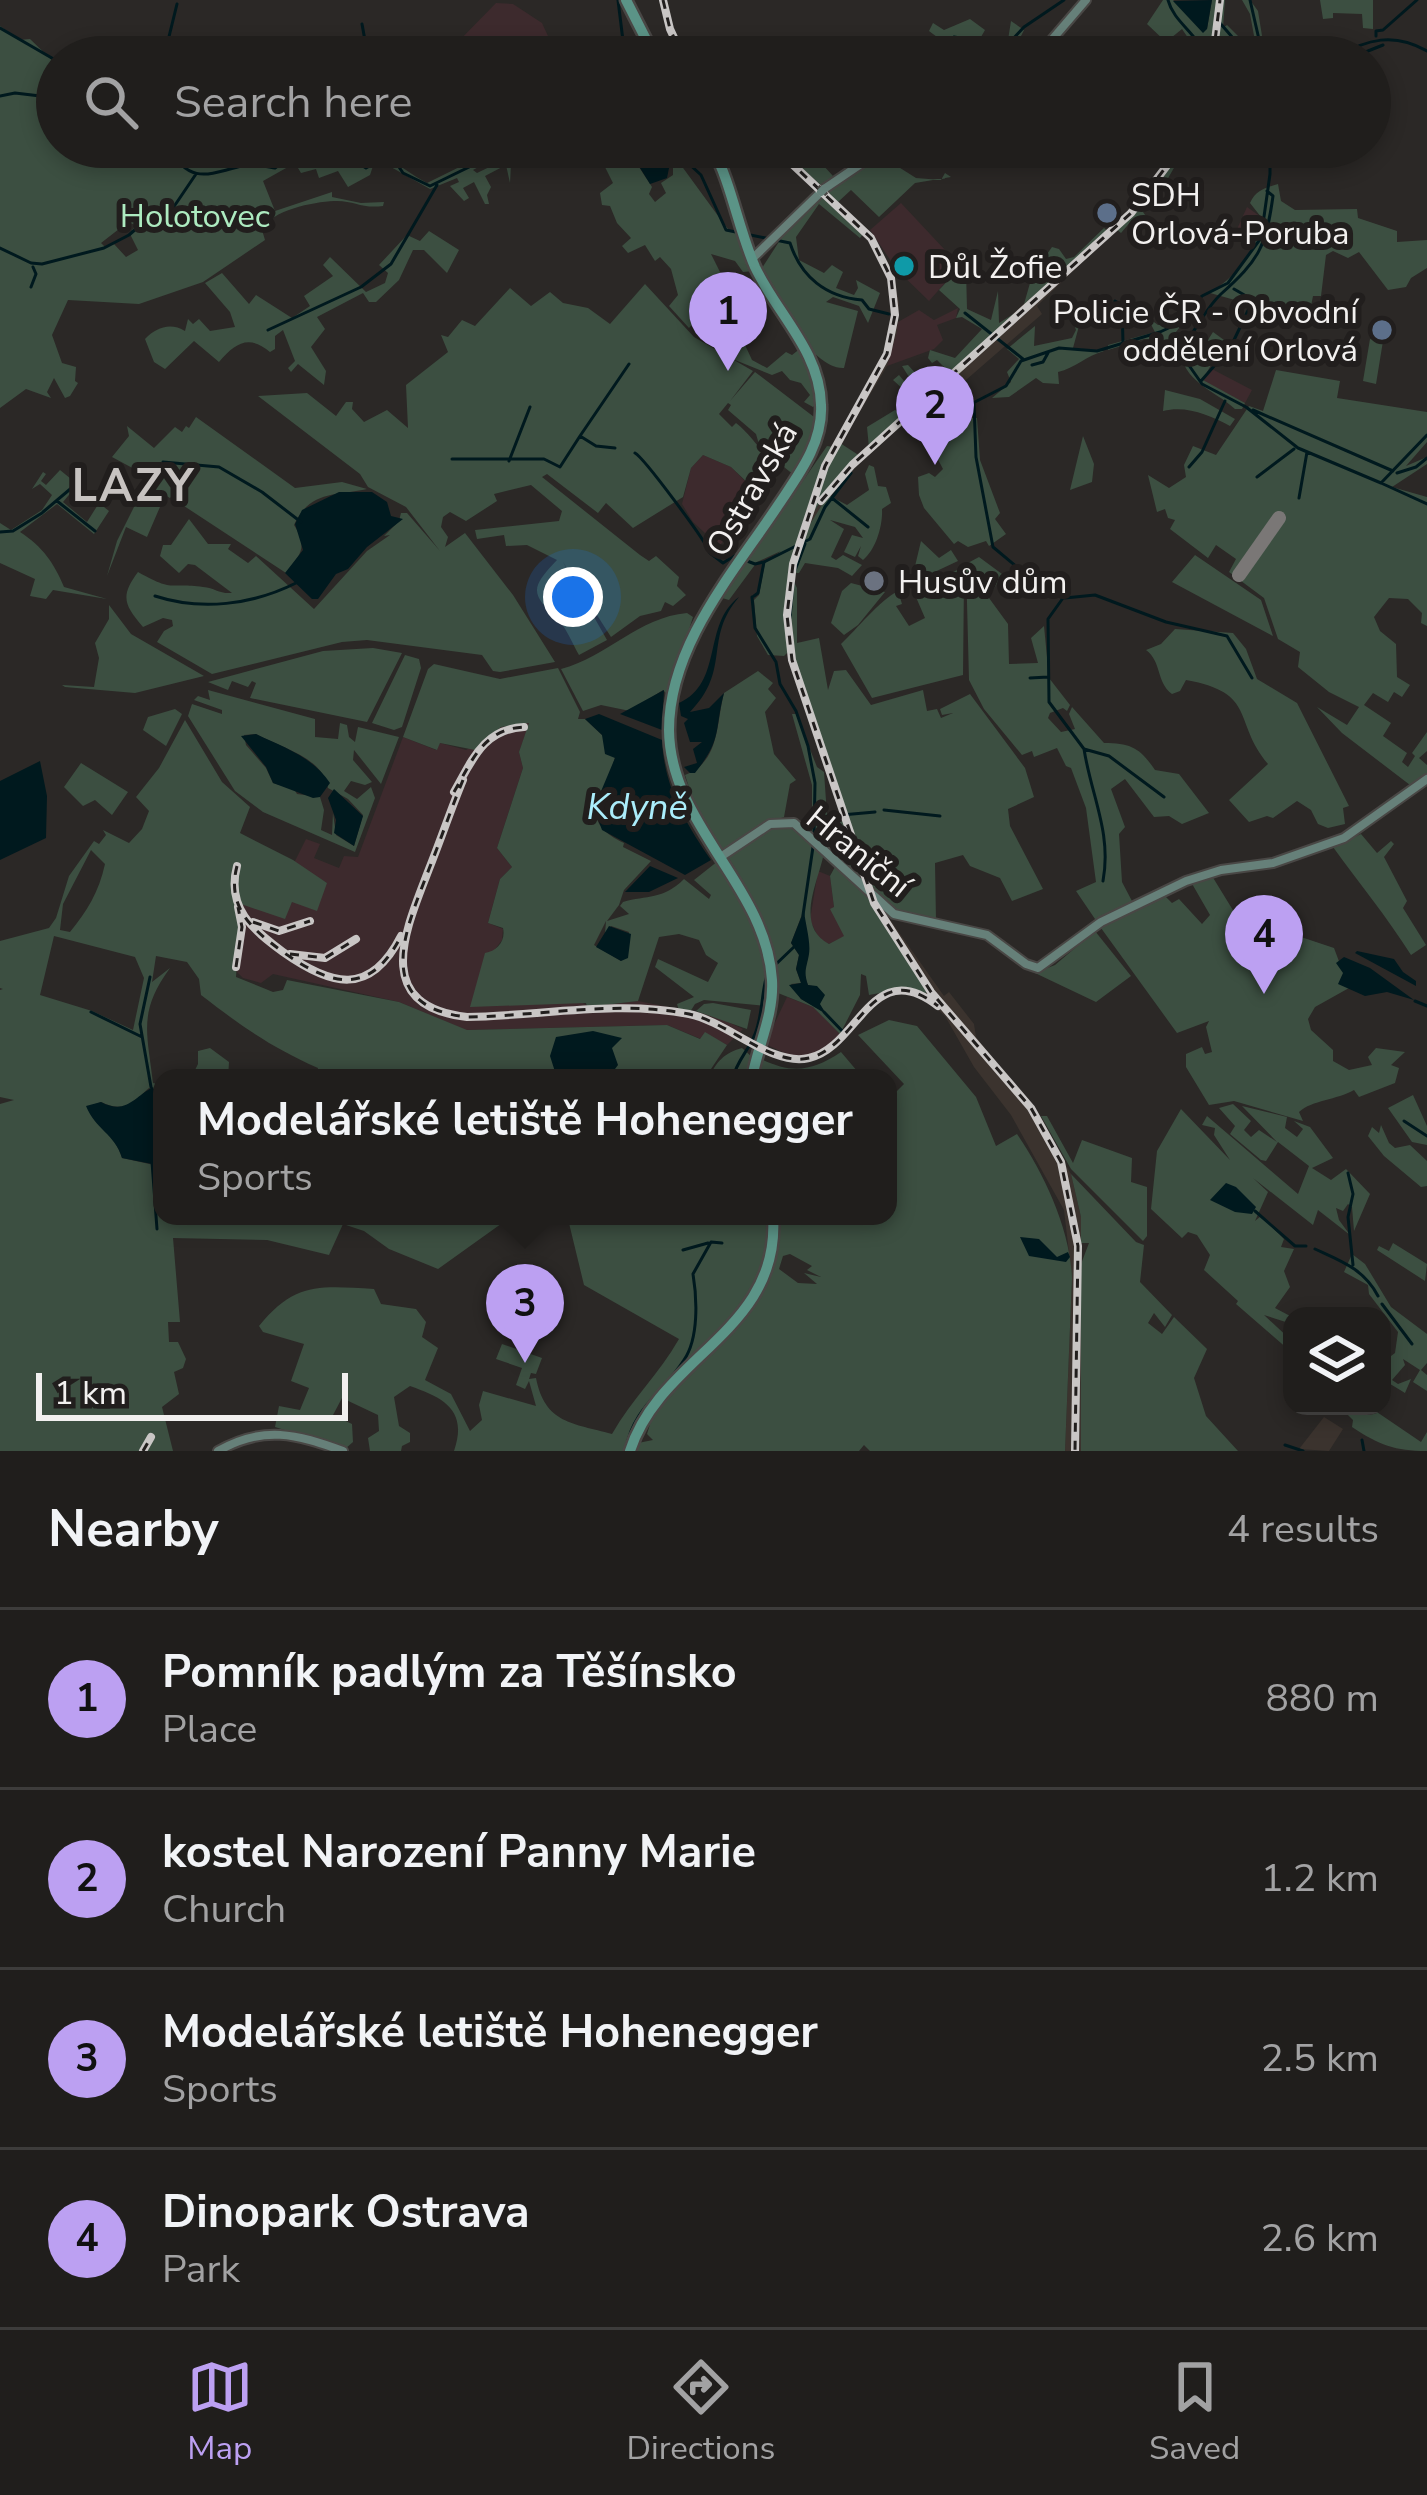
<!DOCTYPE html>
<meta charset="utf-8">
<style>
:root{--surface:#201e1c;--page:#2d2b29;--text:#f1f3f6;--muted:#a2a2a3;--line:#3d3c3b;--accent:#bca0f2}
body{margin:0;font-family:"Nunito Sans",sans-serif;background:var(--page);color:var(--text)}
.controls{position:absolute;right:36px;bottom:36px;display:grid;overflow:hidden;border-radius:24px;box-shadow:0 6px 18px #0003}
.controls button{width:108px;height:108px;display:grid;place-items:center;padding:0;border:0;border-bottom:3px solid var(--line);background:var(--surface);color:var(--text);font:60px sans-serif}
.scale{position:absolute;left:36px;bottom:30px;width:312px;box-sizing:border-box;padding-left:12px;border:6px solid #f2f0ef;border-top:0;font-size:33px;line-height:42px;white-space:nowrap;color:#f2f0ef;-webkit-text-stroke:9px #211e1d;paint-order:stroke}
.you{position:absolute;left:573px;top:597px;width:42px;height:42px;margin:-30px;border:9px solid #fff;border-radius:50%;background:#1a73e8;box-shadow:0 0 0 18px #1a73e833}
.badge{display:grid;place-items:center;width:78px;height:78px;border-radius:50%;background:var(--accent);color:#111;font-size:39px;font-weight:700}
.pin{position:absolute;translate:-50% -99px;filter:drop-shadow(0 3px 6px #0008)}
.pin::after{content:'';position:absolute;top:63px;width:42px;height:36px;background:inherit;clip-path:polygon(0 0,100% 0,50% 100%)}
.popup{position:absolute;left:153px;top:1069px;width:744px;height:156px;box-sizing:border-box;display:grid;place-content:center;border-radius:24px;background:var(--surface);filter:drop-shadow(0 3px 9px #0005);font-size:39px;white-space:nowrap;color:var(--muted)}
.popup b{font-size:45px;color:var(--text)}
.popup::after{content:'';position:absolute;left:50%;top:100%;margin-left:-24px;border:24px solid transparent;border-top-color:var(--surface)}
.list{margin:0;padding:0;list-style:none}
h2{display:flex;justify-content:space-between;align-items:center;height:156px;margin:0;padding:0 48px;font-size:51px}
h2 small{font-size:39px;font-weight:400;color:var(--muted)}
.list li{display:grid;grid-template-columns:78px 1fr auto;gap:36px;align-items:center;box-sizing:border-box;height:180px;padding:0 48px;border-top:3px solid var(--line)}
.list b{display:block;font-size:45px;white-space:nowrap}
.list p{margin:0;font-size:39px;white-space:nowrap;color:var(--muted)}
.list em{font-size:39px;font-style:normal;color:var(--muted)}
.icon{flex:none;width:66px;height:66px;fill:none;stroke:currentColor;stroke-width:2;stroke-linecap:round;stroke-linejoin:round}
.map{position:relative;flex:none;width:1427px;height:1451px;overflow:hidden}
.search{position:absolute;background:var(--surface);box-shadow:0 6px 18px #0003;left:36px;right:36px;top:36px;height:132px;display:flex;align-items:center;gap:30px;box-sizing:border-box;padding:0 42px;border-radius:66px;color:var(--muted);font-size:45px}
.sheet{height:876px;background:var(--surface)}
nav{display:flex;justify-content:space-around;align-items:center;box-sizing:border-box;height:168px;border-top:3px solid var(--line);background:var(--surface);font-size:33px;color:var(--muted)}
nav a{display:grid;justify-items:center;gap:6px}
nav .on{color:var(--accent)}
.map>svg:first-child{display:block}
.commercial{fill:#3d2a2d}
.built{fill:#3b332e}
.green{fill:#3c4f41;fill-rule:evenodd}
.water{fill:#00191e}
.lines{fill:none;stroke-linecap:round;stroke-linejoin:round}
.stream{stroke:#00191e;stroke-width:3}
.runway{stroke:#7a7776;stroke-width:14}
.secondary-casing{stroke:#494745;stroke-width:12}
.primary-casing{stroke:#494745;stroke-width:15}
.secondary{stroke:#668079;stroke-width:8}
.primary{stroke:#5b9487;stroke-width:10}
.rail-casing{stroke:#c9c6c5;stroke-width:8}
.rail{stroke:#211e1d;stroke-width:3;stroke-dasharray:9;stroke-linecap:butt}
.secondary-bridge-casing{stroke:#494745;stroke-width:12;stroke-linecap:butt}
.secondary-bridge{stroke:#668079;stroke-width:8}
.service-dot{fill:#5c6f8a;stroke:#211e1d;stroke-width:4.5}
.culture-dot{fill:#0f9aa8;stroke:#211e1d;stroke-width:4.5}
.worship-dot{fill:#6b7280;stroke:#211e1d;stroke-width:4.5}
.labels{text-anchor:middle;stroke-width:12;stroke-linejoin:round;paint-order:stroke}
.poi-label{font-size:33px;fill:#f2f0ef;stroke:#211e1d;text-anchor:start}
.park-label{font-size:33px;fill:#adebc0;stroke:#211e1d}
.street-label{font-size:33px;fill:#f2f0ef;stroke:#211e1d}
.water-label{font-size:36px;font-style:italic;fill:#abedfb;stroke:#211e1d}
.district-label{font-size:45px;font-weight:bold;letter-spacing:3px;fill:#c7c3c1;stroke:#211e1d}
</style>
<div class="map">
<svg width="1427" height="1451" viewBox="0 0 1427 1451">
<rect width="100%" height="100%" fill="#2b2826"/>
<path class="commercial" d="M496,3L513,4L542,23L548,36L517,57H455L450,50Z
M901,203L960,266L929,301L897,270L870,230Z
M1247,207L1261,217L1259,239L1234,236Z
M958,308L956,318L937,325L943,340L934,349L887,366L898,322L919,310L934,320Z
M1210,368L1252,390L1245,403L1202,380Z
M703,455L731,467L764,500L719,546L693,522L682,504L691,468Z
M530,722L519,752L523,768L497,848L512,867L500,879L488,923L503,929L502,940L493,952L588,1006L638,1001L715,1016L743,1029L727,1045L705,1033L701,1039L667,1025L466,1030L399,1002L273,974L261,983L243,978L235,970L240,918L235,901L284,918L292,902L327,883L294,863L306,839L320,844L314,858L339,868L344,856L358,857L403,737L436,750L440,743L466,750L501,727Z
M818,871L830,876L834,907L845,936L829,944L819,939L810,920Z
M787,997L813,1007L840,1034L827,1047L808,1056H791L765,1044Z"/>
<path class="built" d="M772,147L857,220L878,244L893,272L899,303L897,332L887,366L827,467L813,512L852,464L1045,284L1130,212L1182,147L1144,202L1037,306L1042,314L928,413L922,410L888,435L837,483L801,544L790,594L794,659L869,890L944,996L949,992L974,1024L976,1037L1030,1105L1071,1174L1081,1217V1451H1065L1072,1278L1064,1210L1011,1115L974,1067L945,1016L926,999L927,986L893,938L867,891L791,660L786,615L792,563L824,466L886,354L894,315L890,278L870,239Z
M1324,1417L1343,1429L1329,1451L1299,1449Z"/>
<path class="green" d="M1163,0H1173L1197,25L1207,29L1212,0H1219L1212,57H1201L1182,29L1166,42L1147,24Z
M1222,0H1225L1223,28L1227,25L1245,43L1255,41L1250,14L1242,0H1250L1258,11L1263,42L1215,57Z
M1320,0H1373V29L1363,28L1362,14L1333,13V18L1323,19Z
M970,19L985,30L981,37L987,41L990,37L1008,40L1011,21L1024,30L1019,40L1002,51L1010,57H956L957,52L929,31L933,23L944,30Z
M0,26L19,40L30,39L57,65V147H185L191,156L230,148V161L274,164L278,160V147H297L302,153L310,151V147H381L386,148L382,158C400,163 411,175 427,183L500,147H515L473,170L477,173L531,147L511,164L510,183L506,165L485,176L491,187L487,195L489,204H485L474,182L463,188L469,198L464,201L450,186L459,182L457,178L430,189L382,162L373,166L370,175L348,187L338,171L319,178L316,169L301,173L295,163L263,181L275,211L332,192V197L361,203L384,202L383,206C361,209 354,200 334,201C313,202 271,210 262,230L265,240L203,282L139,304L68,300L52,335L62,363L76,367L75,381L78,383L70,396L65,398L54,378L47,392L51,398L26,389L0,408ZM128,222L135,225L130,234L138,250L126,257L114,244L105,247L101,243Z
M614,147H626L652,187L649,194L655,202L666,193L661,183L673,175V165L678,161L724,224L729,230H738L754,271L743,272L735,261L711,254L743,318L739,332L752,360L767,368L786,352L792,355L801,348L814,376L817,403L813,407L804,402L810,395L801,383L790,380L782,371L772,375L735,360L703,339L712,327L700,316L689,328L669,306L678,295L671,269L660,257L655,261L645,245L628,253L622,246L631,238L617,223L610,206L602,205L600,193L613,183L604,165Z
M809,147H823L813,154L833,176L822,186L798,165L811,150Z
M1179,153L1182,154L1156,199L1143,212L1152,225L1148,232L1132,220L1121,233L1116,229L1144,202Z
M878,154L916,178L941,180L945,173L951,177L915,183L879,217L851,190L838,202L826,191Z
M1278,184L1281,201L1295,210L1357,209L1358,218L1397,231V242L1427,240V268L1411,278L1406,287L1388,290L1359,252L1348,258L1333,251L1326,255L1321,296H1313L1310,311L1249,304L1210,293C1239,274 1257,251 1261,217L1250,203C1256,190 1265,188 1278,184Z
M824,195L864,233L860,238L819,204L796,237L799,260L824,273L832,265L843,272L836,288L854,295L858,288L856,280L880,293L868,323L859,306L833,297L826,302L858,311L844,368C813,370 770,297 762,268L782,237Z
M1104,228L1109,232L1024,304L1032,276L1052,247L1059,249L1066,259L1074,257Z
M429,231L459,250L447,273L424,250H413L399,280L376,302H369L363,293L317,317L325,329L311,347L326,371L324,385L298,364L291,372L288,368L295,361L283,330L275,336V349L270,352C249,334 235,343 219,362L194,341L165,369L154,362L145,339C156,327 171,322 185,331L188,319L193,324L199,319L210,331L235,327L230,312L205,283L222,273L249,304L256,295L292,318L310,306L304,296L333,276L323,265L330,257L366,292L385,283L388,273L379,265L407,235L420,241Z
M966,270L967,309L991,320L998,291L999,323L1018,311L869,448L867,427L895,410L904,415L915,400L893,380L899,375L904,381L909,377L902,366L908,365L928,387L946,369L937,360L932,363L928,358L930,350L955,358L982,329L962,317L956,318L960,309L939,290L953,275Z
M645,284L694,337L753,371L730,401L755,372L818,420L810,446L794,475L760,448L756,434L728,410L731,405L728,403L719,414L732,427L736,423C755,438 759,452 779,468L763,486L757,481L751,486L731,467L703,455L691,468L683,497L633,528L606,503L598,513L547,474L542,477L640,555L649,561L656,556L679,577L677,586L686,595L673,606L665,602L661,611L640,616L611,637L563,562L607,640L579,655C573,645 567,629 559,621C531,594 529,589 557,560L527,545L506,546L504,535L477,539L475,530L559,521L562,511L531,485L494,494L497,501L466,521L450,512L443,517L441,527L448,537L445,547L465,533L513,595L555,662L500,672L493,671L482,655L367,640L342,642L212,674L157,642L164,631L173,626L172,620L163,618L143,627C124,605 120,596 138,572C175,593 169,582 203,587C215,588 219,594 232,593L195,565L188,564L179,573L160,556L163,545H171L189,519L208,544H231L228,549L248,563L256,556L314,609L367,551L390,535L384,536L399,521L401,513H407L440,551L406,507L368,487L360,474L258,396L307,393L336,416L346,402H353L352,409L364,422L387,410L408,428L406,385L448,352L441,335L448,337L462,320L475,326L510,288L531,306L550,292L563,303L588,308L610,324Z
M1068,300L1090,321L1079,326L1073,348L1104,351C1086,356 1075,368 1058,372L1059,384L1043,383L1036,378L1009,397L992,398L1011,382L1007,372L1019,359L1007,349L1035,326L1034,346L1072,338L1076,330L1070,314L1060,307Z
M1193,301H1200L1169,341L1144,339L1108,350V345L1155,332L1147,317L1158,325H1167Z
M1213,332L1224,340L1203,380L1245,403L1242,409H1235C1215,390 1179,381 1181,346L1184,349L1194,335L1206,343Z
M1370,339L1383,341L1376,384L1363,381Z
M1276,370L1340,381L1337,398L1427,412V442L1406,466L1427,457V464L1392,487L1427,497V626L1421,623L1422,613L1408,599L1389,598L1374,617L1380,631L1396,644L1397,677L1410,685L1402,697L1394,692L1388,702L1373,693L1364,705L1391,723L1383,736L1407,753L1402,762L1408,767L1415,756L1412,753L1427,732V751L1419,758L1427,765V777L1410,785L1342,733L1317,707L1347,725L1359,707L1329,692L1298,667L1300,652L1278,639L1264,598L1229,572L1236,559L1216,545L1208,558L1170,529L1175,520L1168,518L1165,509L1157,512L1148,475L1169,488L1186,477L1184,465L1193,446L1216,455L1249,406L1263,411Z
M1165,390L1200,399L1235,419L1230,426C1210,415 1186,405 1163,411Z
M951,399L960,408L959,418H977L980,460L1000,513L995,519L1006,534L989,546L986,541L968,547L958,541L954,544L924,508L919,495L918,477L929,473L935,477L943,469L932,448L939,427L931,425Z
M196,417L295,488L342,482L367,489C336,496 310,490 294,525C308,547 301,554 286,573L181,504L186,494L178,490L170,498L148,485L158,470L138,471L112,457L129,436L127,426L154,448L175,427L182,432L186,426L189,428Z
M1083,436L1094,464L1092,482L1070,490Z
M840,443L860,456L828,489L809,520L827,467Z
M827,446L834,447C801,508 782,582 789,651L784,656L768,655L757,636L754,600L759,595L765,563L781,551L757,562L729,600L722,598Z
M869,465L874,467L878,486L886,487L891,503L882,509C883,525 876,550 863,560L858,556L861,546L855,557L844,552L852,535L863,538L855,527L830,520L844,529L831,557L836,560L843,555L862,565L852,576L838,568L805,563L799,573H793L809,526L828,495L847,505L869,490L865,474Z
M60,470L92,496L73,490L63,502L87,522L99,503L109,511L94,534L57,504L20,532C43,547 54,563 64,587L107,599L53,590L46,599L30,596L35,579L0,563V523L11,530L42,510L52,495L40,484L32,489L43,472L46,474L41,481L46,485Z
M144,487L163,500L147,537L126,527L107,576L117,541Z
M921,541L939,558L951,550L958,561L911,583Z
M1195,555L1261,600L1273,636L1172,582Z
M979,557L1002,574L989,598L1008,624L1009,664L1038,663L1031,638L1044,626L1049,678L1070,705L1067,711L1063,708L1050,713L1048,718L1061,732L1075,729L1069,714L1072,707L1104,743C1131,743 1140,748 1155,770L1179,774L1209,813L1182,824L1169,816L1154,817L1125,779L1111,789L1125,827L1119,834L1122,882L1133,903L1100,920L1095,919L1076,891L1096,882L1086,808L1071,768L1066,766L1057,748L1034,757L1032,751L1022,755L984,709L969,680L966,564Z
M960,569L964,579L963,675L872,698L841,644C857,629 880,600 898,591L902,604L896,606L909,626L925,618L912,588Z
M792,578L797,588V643L819,638L828,690L834,671L846,670L871,705L923,690L927,711L937,709L941,718L953,713L942,715L940,709L970,694L1025,768L1034,797L1008,809L1010,826L1043,889L1012,901L1000,878L970,866L963,855L935,863L936,921L899,914L869,890L794,659L789,615Z
M851,583L885,592L858,625L844,635L831,623L842,591Z
M109,605L131,634L204,676L135,693L65,687L62,685L94,687L99,658L95,643L109,619Z
M687,613L693,617L668,695L663,690L630,711L601,705L583,711L561,669C607,657 639,617 687,613Z
M1175,629L1233,633L1246,649L1257,679L1297,703L1349,806L1343,808L1345,824L1328,828L1318,824L1311,810L1297,801L1273,818L1267,816L1249,822L1229,800L1268,764C1232,721 1258,693 1186,680L1180,691L1172,694C1156,682 1162,662 1146,650L1161,644Z
M373,648L402,653L367,722L250,698L256,683L252,681L248,687L232,681L228,690L208,682L323,651Z
M405,655L419,659L421,668L402,727L394,730L372,723Z
M434,664L500,679L558,668L580,712L578,719H585L602,735L615,757C606,795 573,819 624,843L623,847L651,861L624,890L619,905L607,921L629,914L620,906L623,902C647,895 663,900 684,879L709,899L711,895L694,880L718,861C746,909 771,949 767,1006L704,1000L695,1004L690,1012L679,1011L677,1004L694,997L655,967L658,959L708,982L718,963L706,955L699,940L679,934L659,937L638,1001L587,1007L586,1003L470,1007L485,953C497,951 506,941 503,928L488,923L500,879L512,867L497,848L523,768L519,752L529,723L501,727L475,750L440,743L437,750L403,737L428,669ZM606,921L605,934L611,926L629,932L621,961L594,945Z
M758,671L773,683L768,689L776,698L765,712L774,754L796,780L790,784L784,817L766,823L723,850L695,806L685,775C720,762 716,724 724,693Z
M208,690L315,719V737L338,739L340,723L347,725L349,737L355,742L358,727L399,737L381,784L354,750L353,760L372,782L365,785L351,781L344,791L357,799L371,787L375,798L355,852L263,812L235,791L188,716L192,704L222,714V710L194,700L198,696L210,700ZM256,734C281,748 323,757 328,788L348,799L363,815L354,846L336,835L333,813L332,835L321,830L324,810L320,797L297,794L294,789L273,783L266,768L246,745L244,735Z
M175,709L182,714L166,746L143,730L148,717Z
M792,714H796L817,767L824,772L827,815L821,842L812,831V785Z
M185,720L222,782L250,807L240,833L293,860L327,883L317,911L292,902L285,919L235,902L240,917L236,977L273,992L283,990L287,980L399,1002L467,1030L667,1025L700,1039L705,1032L727,1045L705,1078H316L318,1068C271,1047 241,1026 201,995L199,979L187,962L156,956L152,982L170,968C138,1012 147,1032 153,1083L162,1085V1140L156,1090L149,1088C131,1104 125,1113 101,1102L87,1107C96,1128 116,1135 122,1158L154,1165L162,1163V1216H512L438,1269L389,1249L364,1231L343,1224L329,1255L267,1240L173,1238L180,1322H168L169,1342H178L186,1359L183,1368L174,1372L179,1394L162,1407L173,1451H0V1104L14,1100L0,1097V990L3,989L0,988V941L49,928L56,918L69,876L94,841L99,844L106,835L103,830L129,843L142,829L149,811L136,797L159,768ZM91,850L105,864C99,892 87,911 70,932L60,930L63,904ZM54,936L135,957L144,978L133,1030L92,1011L40,995Z
M81,763L128,792L112,815L95,800L83,806L64,787Z
M843,821L863,883L835,853V824Z
M777,826L796,827L824,852C820,879 793,925 829,944L844,936L830,909L834,907L830,876L836,865L868,894L927,986L926,993L907,988L869,995L866,976L861,974L860,995L840,1034L813,1007L778,993C772,941 757,901 728,857L764,830ZM803,912L809,953C803,963 803,974 808,985L817,987L824,995L819,1004L826,1013L801,999L791,984L801,983L796,969L799,955L791,943Z
M1361,834L1377,853L1391,841L1394,844L1384,857L1407,901L1403,908L1426,945L1411,955C1387,917 1359,883 1333,847Z
M1212,876L1239,920L1257,935L1301,937L1334,948L1349,988L1315,1007L1308,1019L1311,1030L1333,1050V1061L1349,1070L1372,1065L1368,1057L1376,1048L1405,1052L1391,1065L1399,1068L1395,1083L1359,1097L1354,1090C1337,1100 1312,1100 1299,1112L1303,1121L1234,1101L1209,1105L1186,1067V1054L1202,1047L1205,1054L1212,1052L1206,1027L1209,1021L1177,1033L1101,928L1163,894L1172,903L1179,899L1202,924L1210,915L1191,882Z
M1095,931L1131,976L1096,1002L1035,973L1055,965Z
M713,1003L751,1010L747,1029L696,1011L704,1004Z
M889,1020L917,1026L976,1097L996,1146L1017,1134C1045,1175 1070,1229 1072,1278L1065,1451H870L864,1445L859,1451H636L638,1443L653,1440L647,1434L654,1411L756,1300L776,1216H888V1100L904,1084L858,1035ZM790,1254L812,1266L807,1270L821,1277L804,1273L817,1284L798,1283L779,1269L783,1256Z
M210,1048L229,1062L228,1078H191L198,1064V1051Z
M742,1048L752,1057L747,1078H709C716,1062 724,1053 742,1048Z
M841,1052L863,1078H755L759,1058C791,1074 811,1072 841,1052Z
M1413,1095L1427,1126V1145L1412,1142L1388,1108Z
M1233,1104L1251,1121L1244,1130L1251,1137L1259,1130L1277,1142L1242,1106L1287,1117L1285,1128L1297,1137L1303,1129L1294,1121L1310,1127L1333,1158L1312,1168L1331,1180L1346,1169L1370,1194L1354,1231L1352,1207L1348,1204L1343,1211L1336,1208L1339,1220L1350,1235L1318,1210L1313,1225L1253,1178L1268,1192L1255,1221L1261,1216L1284,1239L1281,1247L1294,1249L1284,1271L1290,1287L1275,1308L1292,1317V1324L1264,1315L1292,1341L1289,1350L1236,1304L1238,1301L1204,1270L1210,1255L1197,1235L1188,1232L1182,1238L1151,1209L1157,1151L1181,1109L1230,1160L1214,1135L1215,1128L1202,1125L1207,1116L1298,1194L1309,1166L1278,1142L1266,1161L1261,1160L1230,1134L1235,1126L1219,1108Z
M1041,1116H1047L1073,1163L1082,1140L1132,1158L1131,1182L1147,1187V1236L1143,1241L1071,1169Z
M1381,1125L1389,1143L1395,1148L1410,1145L1427,1161V1186L1421,1187L1384,1156L1368,1136L1372,1127L1379,1133Z
M1071,1174L1136,1242L1144,1245L1140,1282L1172,1315L1165,1327L1154,1313L1148,1323L1162,1334L1174,1317L1207,1349L1194,1378L1206,1416L1238,1451H1081V1264L1089,1243H1081V1217Z
M561,1216H770C775,1299 720,1324 674,1380C656,1401 643,1428 627,1451H454C468,1410 444,1398 410,1386L394,1397L399,1426L410,1433V1442L402,1446L401,1451H370L368,1438L379,1431L378,1415L342,1398L333,1415L352,1424L353,1442L345,1449L275,1427L279,1406L300,1410L309,1388L291,1381L304,1344L263,1332L259,1326C295,1282 319,1286 374,1289L381,1304L416,1309L426,1322L422,1337L438,1348L425,1380L451,1394L470,1431L482,1420L479,1405L483,1391L536,1406L529,1381L525,1389L516,1385L522,1368L496,1359L502,1344L542,1358L536,1374L531,1373L529,1379L536,1378C545,1424 573,1423 612,1434C632,1399 659,1374 679,1339L584,1285L568,1219Z
M1393,1243L1427,1264L1425,1281L1377,1250L1379,1246L1389,1251Z
M1352,1254L1365,1264L1391,1307L1427,1334V1363L1421,1370L1427,1375V1391L1413,1382L1420,1370L1403,1359L1405,1365L1392,1380L1398,1384L1411,1379L1405,1393L1382,1379V1356L1387,1359L1395,1353L1398,1332L1369,1294L1368,1285L1344,1272Z
M1352,1406H1368L1421,1442L1427,1432V1451C1395,1451 1379,1445 1352,1427L1353,1420L1347,1414Z"/>
<path class="water" d="M1212,0L1207,29L1203,33L1173,1Z
M627,147H660L670,163L667,178L650,184Z
M339,492H372L387,502L391,516L403,519L367,547L348,569L336,574L318,599H312L285,573L303,550L295,524L302,510Z
M739,597C703,639 732,669 690,712L709,708L724,693C714,731 723,738 695,773H690L684,767L697,763L693,749L702,742H690L684,723L688,719L681,716L679,703C724,683 702,624 739,597Z
M664,690L662,730L620,714Z
M599,714L662,740C664,787 685,822 711,860L685,875L602,830L594,808L615,758L605,754L602,735L585,719Z
M256,734C283,747 313,757 330,783L320,797L313,798L273,783L266,767L241,736Z
M40,761L47,796L46,838L0,860V781Z
M334,789L363,816L354,846L334,833L336,820L328,798Z
M650,866L678,878L649,892H625Z
M804,910C805,923 811,941 809,954C807,967 803,971 808,985L817,986L825,995L820,1004L826,1014L801,999L789,985L801,983L796,969L799,955L791,943Z
M609,926L631,934L628,958L621,961L596,947Z
M1357,951L1394,959L1403,972L1416,981V986L1355,953Z
M1344,957L1370,968L1414,1000L1387,992L1365,996L1338,984L1343,973L1336,963Z
M593,1031L622,1038L612,1048L618,1065L612,1073L597,1072L591,1078H557L550,1056L556,1037Z
M153,1087C163,1110 162,1138 162,1163L157,1165L122,1158C115,1134 95,1129 86,1106L101,1102C126,1115 133,1098 153,1087Z
M1226,1183L1236,1187L1256,1207L1252,1214L1235,1212L1210,1200Z
M1020,1237L1039,1239L1057,1257L1068,1252L1070,1257L1066,1262L1029,1256Z"/>
<g class="lines">
<path class="stream" d="M618,0L625,57
M1168,0C1174,23 1198,33 1205,57
M1250,0L1263,57
M1220,23L1239,45L1258,41
M362,24L368,57
M0,28L57,61
M1376,36V31L1383,30L1417,0
M954,37L991,43L1011,41L1024,27L1064,0
M164,57L177,4
M1336,57C1367,39 1394,32 1427,51
M1353,57L1383,45
M0,96L15,93L57,98
M168,147C190,186 209,174 245,165C253,163 265,167 275,168L290,157L304,154L331,160L350,158L366,168L380,160L397,164L403,173L430,186L510,147
M671,147L701,175L726,230L790,243C801,277 826,297 862,300L869,309L889,314
M377,159L384,147
M1267,191L1273,196C1266,247 1259,260 1221,294C1205,309 1195,332 1181,349V354L1202,384L1246,407L1298,448L1381,483L1427,435
M0,248L31,263L42,264L104,248L129,235L152,215L173,208L196,174
M31,287L36,274L33,267
M1115,301L1122,305L1123,343
M965,313L1023,359
M268,330L361,287L391,264L437,185
M1234,340L1253,300L1234,289
M1032,365L1043,362L1048,353
M1201,381L1230,348
M973,403L1006,386L1021,361L1059,348L1097,351L1160,332L1175,325L1202,296L1228,283L1261,238L1270,174V156L1264,147
M974,404L976,457L993,547L1041,587L1063,598L1048,619L1049,702L1084,749L1109,756L1164,797
M1253,410L1393,471
M920,417L942,401L957,405
M580,436L629,364
M635,453C644,458 706,541 710,553L723,563L734,556L755,564L764,562
M452,459H544L560,467L580,436L596,446L615,448
M509,461L530,407
M163,462L219,467L262,492L301,522
M1189,467L1202,452L1225,401
M1397,473L1416,467L1427,458
M1257,477L1294,449
M1381,483L1427,504
M832,498L868,527
M1299,498L1307,452
M57,501L95,531
M43,512L75,485
M0,532L13,531L42,513
M155,596C201,611 252,605 296,583
M754,596L758,593L764,562L810,539L825,507L851,473
M752,597L755,628L776,662L780,684L796,711L808,746L815,783L814,837
M1065,598L1095,595L1166,622L1227,636L1252,678
M790,618L794,573L805,544
M1030,678L1048,677
M1084,749C1091,795 1112,833 1103,881
M884,810L940,816
M819,817L875,812
M803,915L813,847
M773,967L796,945
M150,977L140,1024L151,1087
M1415,1001L1427,1006
M91,1012L142,1037
M824,1012L845,1034
M733,1078C736,1062 749,1050 755,1034C763,1015 761,994 767,975
M1404,1121L1427,1136
M152,1162L157,1229
M156,1164L162,1179
M1348,1173L1353,1194L1348,1217L1353,1265
M1255,1211L1295,1246H1306
M1315,1249C1341,1261 1364,1269 1378,1296
M683,1250L708,1243
M1382,1304L1412,1344
M1362,1440L1364,1451
M1285,1445L1303,1451
M626,1449C633,1408 663,1393 684,1360C699,1338 697,1298 693,1274L711,1242L722,1243"/>
<path class="runway" d="M1239,575L1279,518"/>
<defs>
<path id="secondary" d="M1037,57L1086,0
M824,189L886,147
M752,259L821,192
M722,856L770,824L794,823L894,914L987,935L1026,964L1038,968L1101,922L1186,881L1221,870L1273,863L1344,838L1427,779
M218,1451C264,1425 296,1434 343,1451"/>
<path id="primary" d="M626,0L655,57
M712,147C732,185 738,228 755,267C777,314 820,351 821,405C823,443 799,474 779,504C734,572 669,645 669,730C670,826 766,885 772,980C774,1015 758,1045 752,1078
M630,1451C660,1356 781,1331 773,1216"/>
</defs>
<use href="#secondary" class="secondary-casing"/>
<use href="#primary" class="primary-casing"/>
<use href="#secondary" class="secondary"/>
<use href="#primary" class="primary"/>
<defs>
<path id="rail" d="M663,0L670,29L683,57
M1213,57L1220,0
M774,147L871,238L891,278L895,315L887,354L825,466L793,564L787,615L792,660L874,903L931,992L1031,1108L1061,1162L1078,1246L1075,1451
M821,501L852,465L1131,213L1181,147
M463,780C451,809 441,839 429,869C407,927 369,1006 467,1017C539,1016 617,1000 689,1014C728,1022 772,1067 809,1058C859,1047 872,954 938,1006
M454,792C472,761 483,729 524,727
M237,866C226,908 253,930 283,952C331,986 370,997 401,936
M253,922L279,931L310,921
M290,954L325,958L356,939
M236,967L242,927L238,907
M143,1451L151,1437"/>
</defs>
<use href="#rail" class="rail-casing"/>
<use href="#rail" class="rail"/>
<defs>
<path id="secondary-bridge" d="M821,192L824,189"/>
</defs>
<use href="#secondary-bridge" class="secondary-bridge-casing"/>
<use href="#secondary-bridge" class="secondary-bridge"/>
</g>
<g class="service-dot">
<circle cx="1107" cy="213" r="12"/>
<circle cx="1382" cy="330" r="12"/>
</g>
<circle class="culture-dot" cx="904" cy="266" r="12"/>
<circle class="worship-dot" cx="874" cy="581" r="12"/>
<g class="labels">
<g class="poi-label">
<text x="1131" y="206">SDH<tspan x="1131" dy="38">Orlová-Poruba</tspan></text>
<text x="928" y="278">Důl Žofie</text>
<text x="1358" y="323" text-anchor="end">Policie ČR - Obvodní<tspan x="1358" dy="38">oddělení Orlová</tspan></text>
<text x="898" y="593">Husův dům</text>
</g>
<g class="park-label">
<text x="195" y="227">Holotovec</text>
</g>
<g class="street-label">
<text transform="translate(751 489) rotate(-60)" y="12">Ostravská</text>
<text transform="translate(859 851) rotate(39)" y="12">Hraniční</text>
</g>
<g class="water-label">
<text x="637" y="819">Kdyně</text>
</g>
<g class="district-label">
<text x="134" y="501">LAZY</text>
</g>
</g>
</svg>
<div class="controls">
<button><svg class="icon" aria-label="layers" viewBox="0 0 24 24"><path d="M12 4l9 5-9 5-9-5zM3 14l9 5 9-5"/></svg></button>
</div>
<div class="scale">1 km</div>
<div class="you"></div>
<div class="pin badge" style="left:728px;top:371px">1</div>
<div class="pin badge" style="left:935px;top:465px">2</div>
<div class="pin badge" style="left:525px;top:1363px">3</div>
<div class="popup"><b>Modelářské letiště Hohenegger</b>Sports</div>
<div class="pin badge" style="left:1264px;top:994px">4</div>
<div class="search"><svg class="icon" aria-label="search" viewBox="0 0 24 24"><circle cx="10" cy="10" r="6"/><path d="M15 15l6 6"/></svg>Search here</div>
</div>
<section class="sheet">
<h2>Nearby<small>4 results</small></h2>
<ul class="list">
<li><span class="badge">1</span><div><b>Pomník padlým za Těšínsko</b><p>Place</p></div><em>880 m</em></li>
<li><span class="badge">2</span><div><b>kostel Narození Panny Marie</b><p>Church</p></div><em>1.2 km</em></li>
<li><span class="badge">3</span><div><b>Modelářské letiště Hohenegger</b><p>Sports</p></div><em>2.5 km</em></li>
<li><span class="badge">4</span><div><b>Dinopark Ostrava</b><p>Park</p></div><em>2.6 km</em></li>
</ul>
</section>
<nav>
<a class="on"><svg class="icon" aria-label="map" viewBox="0 0 24 24"><path d="M3 6l6-2 6 2 6-2v14l-6 2-6-2-6 2zM9 4v14M15 6v14"/></svg>Map</a>
<a><svg class="icon" aria-label="directions" viewBox="0 0 24 24"><path d="M12 3l9 9-9 9-9-9zM9 14v-3h6M13 9l2 2-2 2"/></svg>Directions</a>
<a><svg class="icon" aria-label="saved" viewBox="0 0 24 24"><path d="M7 4h10v16l-5-4-5 4z"/></svg>Saved</a>
</nav>
